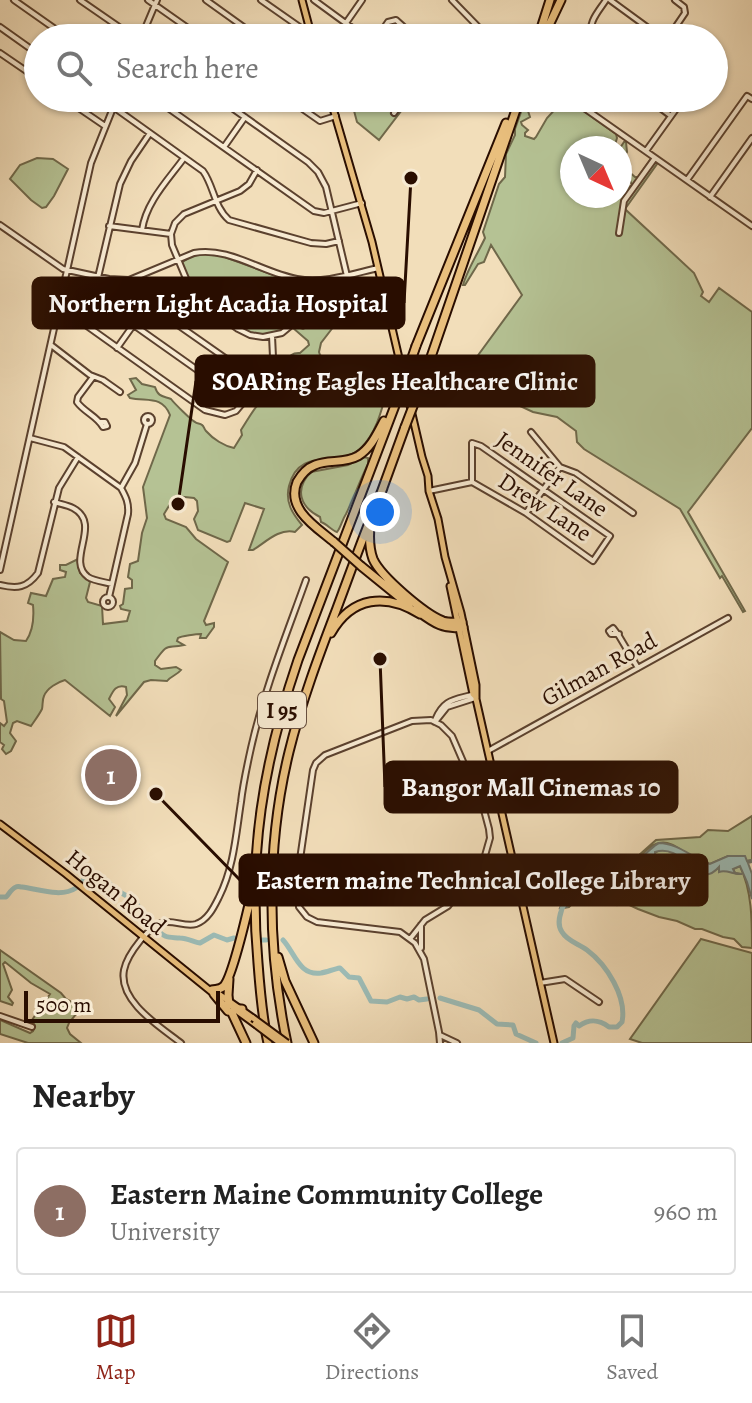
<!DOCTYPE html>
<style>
:root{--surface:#fff;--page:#f2f2f2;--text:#222;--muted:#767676;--line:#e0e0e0;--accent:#8f2418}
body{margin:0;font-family:Alegreya,serif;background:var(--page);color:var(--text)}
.compass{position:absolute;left:560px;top:136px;width:72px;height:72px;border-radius:50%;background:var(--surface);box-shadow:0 2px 6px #0004;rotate:136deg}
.scale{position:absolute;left:24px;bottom:20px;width:196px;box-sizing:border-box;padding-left:8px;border:4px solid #290d00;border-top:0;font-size:22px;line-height:28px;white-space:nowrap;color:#290d00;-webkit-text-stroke:6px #f7ead2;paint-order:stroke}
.you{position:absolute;left:380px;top:512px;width:28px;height:28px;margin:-20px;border:6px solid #fff;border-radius:50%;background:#1a73e8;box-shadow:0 0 0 12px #1a73e833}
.badge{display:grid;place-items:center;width:52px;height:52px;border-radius:50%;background:var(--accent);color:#fff;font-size:26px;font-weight:700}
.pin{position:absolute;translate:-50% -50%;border:4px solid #fff;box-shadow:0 2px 8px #0006}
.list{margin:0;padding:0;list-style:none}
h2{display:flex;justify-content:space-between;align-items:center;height:104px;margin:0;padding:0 32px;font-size:34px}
h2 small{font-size:26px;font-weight:400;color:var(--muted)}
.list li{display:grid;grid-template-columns:52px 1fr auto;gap:24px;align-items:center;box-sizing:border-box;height:128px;margin:0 16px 16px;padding:0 16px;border:2px solid var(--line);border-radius:8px}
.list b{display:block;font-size:30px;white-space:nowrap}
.list p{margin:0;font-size:26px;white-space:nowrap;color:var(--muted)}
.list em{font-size:26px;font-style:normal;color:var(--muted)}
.icon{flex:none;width:44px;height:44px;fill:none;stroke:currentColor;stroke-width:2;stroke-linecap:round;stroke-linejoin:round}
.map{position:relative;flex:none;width:752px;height:1043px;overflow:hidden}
.search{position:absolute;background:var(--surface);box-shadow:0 2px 6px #0004;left:24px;right:24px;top:24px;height:88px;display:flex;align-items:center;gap:20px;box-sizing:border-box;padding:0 28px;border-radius:44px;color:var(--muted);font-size:30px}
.sheet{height:248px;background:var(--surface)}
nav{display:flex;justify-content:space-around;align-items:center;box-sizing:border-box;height:112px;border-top:2px solid var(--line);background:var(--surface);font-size:22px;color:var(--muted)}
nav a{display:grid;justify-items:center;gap:4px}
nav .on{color:var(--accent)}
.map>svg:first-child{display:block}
.green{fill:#b5c294;stroke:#6f684a;stroke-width:2}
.water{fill:#9cbbb5;stroke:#6e756d;stroke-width:2}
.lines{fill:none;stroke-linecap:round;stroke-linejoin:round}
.river{stroke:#9cbbb5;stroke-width:5}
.minor-casing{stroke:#5b412e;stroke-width:8}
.major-casing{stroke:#290d00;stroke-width:9}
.highway-casing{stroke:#290d00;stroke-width:11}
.minor{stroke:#f7ead2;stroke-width:4}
.major{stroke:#e9bf7d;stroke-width:5}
.highway{stroke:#e9bf7d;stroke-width:7}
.major-bridge-casing{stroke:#290d00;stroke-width:9;stroke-linecap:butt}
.highway-bridge-casing{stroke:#290d00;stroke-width:11;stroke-linecap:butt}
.major-bridge{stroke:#e9bf7d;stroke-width:5}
.highway-bridge{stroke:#e9bf7d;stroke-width:7}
.labels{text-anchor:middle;stroke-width:6;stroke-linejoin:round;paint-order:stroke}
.shield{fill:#f7ead2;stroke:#674f3f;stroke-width:2}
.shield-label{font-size:22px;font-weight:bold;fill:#290d00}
.street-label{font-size:24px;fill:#290d00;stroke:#f7ead2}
.leader{fill:none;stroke:#290d00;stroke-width:3}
.callout-dot{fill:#290d00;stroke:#f7ead2;stroke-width:3}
.callout{fill:#290d00;stroke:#290d00;stroke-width:3}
.callout-label{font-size:26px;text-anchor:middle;font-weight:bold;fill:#fff}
</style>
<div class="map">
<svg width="752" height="1043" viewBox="0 0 752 1043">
<rect width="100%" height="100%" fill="#f2deba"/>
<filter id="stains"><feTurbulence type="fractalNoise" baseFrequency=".0025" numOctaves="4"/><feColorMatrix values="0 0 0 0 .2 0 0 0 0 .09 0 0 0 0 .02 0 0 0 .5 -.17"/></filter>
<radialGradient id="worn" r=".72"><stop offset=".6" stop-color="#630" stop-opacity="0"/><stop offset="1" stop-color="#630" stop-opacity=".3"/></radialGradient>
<path class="green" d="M358,98H411L379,140L357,122L353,107Z
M526,98H532L528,111L530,117L521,122L522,125L528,130L525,133V136L534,139L536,137L547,118L561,103L560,98L568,100L616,134L617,138L614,148H572V196H620L625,189L632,185L629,178L620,176V148L624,142H626L627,152L620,164L635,177H638L650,160L657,164L625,209L694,273L703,292L701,296L709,302L719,288L752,312V428L688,512L745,611L743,612L722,576L720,578L680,509L584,449L577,442L576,431L557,417L533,412L501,397L492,391L477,374L474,378V382H468V369L522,295L491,245L484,262L478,264L465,285H463C467,270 479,251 485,238L483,232L499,184L505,177L506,154L515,135V129Z
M37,158L53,159L68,169L54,196L46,207L42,208L31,200L10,179L20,165Z
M202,254L222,256L287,280L305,284L303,305L295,320L283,330L273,334H253L232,322L201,300L193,290L181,263L192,256Z
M325,318L331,321L334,326L321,343L319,352L320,355L338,368L332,377L353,393L366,395L375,402L378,401L379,398L369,386L374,379L387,378L390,380C383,403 379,430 361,448C340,468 299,445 289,486C285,502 292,513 302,525L295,532C279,528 266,542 253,550H249L264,509L245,503L230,541L227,542L198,530L194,519L198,511L197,501L194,498L175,496L164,514L166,519L186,527L196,539L228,562L204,621L206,625L214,623V627L206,638H200L201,634C197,634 181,636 178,638L177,641L184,645C165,649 169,642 155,661V665L161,669L176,667L181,670C177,675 171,676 167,681L151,680L144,682L116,716L127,695L126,687C116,684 113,691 109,699L115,707L110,716L65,680C58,682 47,688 44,696C42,700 43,705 42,709C39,715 35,720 31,726L17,721L13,723L10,733L16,741L11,751L6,754L2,749L4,745L0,742V723L4,726L7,722L4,701L1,699L0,632L14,640L26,641C33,631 34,616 33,605L28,603L31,593L46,596L53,579L65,577L66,572L60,570V565H66L78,559L80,573L90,582L86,598L88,602L102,606L103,624L127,621L130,611L121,609L120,606L123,604L125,589L132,588V580L128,577L130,564L138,561L142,533L147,518L143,487L170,415C162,395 146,402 130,398L128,395L136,390L130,379L136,378L142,384L155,387C158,397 163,396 171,399C174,403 191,420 195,422C197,424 200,423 202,425C204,426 204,429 206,431C213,439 224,446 234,448L242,435L241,430C249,418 257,401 270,395V390L279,374L277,371L279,368L282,369C289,361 288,352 300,353L309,345L308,341L293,328L295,326L303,329Z
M363,457L368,458V464C360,480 354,498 346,514C342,520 341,527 337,532C331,530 327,524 321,522L320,517C300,507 294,489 311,472L348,465Z
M752,816V860L747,861L728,856L710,864C704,862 698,860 693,857C682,852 672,840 659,843C639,847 622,893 601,886C597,885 595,882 591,880L563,900L574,880L588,874L600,879L611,880L656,840L700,837L708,830L728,831Z
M659,850C674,849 683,859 693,869C701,868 714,866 721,868C728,870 732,874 740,874L735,873L733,869L740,866C752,891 752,920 752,948L742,947L734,939L723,937L702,929H695L677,921L659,917L638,909L623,902L617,905L602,897L588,896L585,893L581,894L569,907L563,908L570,903L567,900L569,898L586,885L609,894C624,887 633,872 649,865L646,863V860Z
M701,939L752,953V1043H642L630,1039Z
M0,950L61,993L66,999L79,1006L80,1009L69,1023L67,1028L70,1034L81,1043H28L0,1034V1020L30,1033L33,1031L35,1026L32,1020L50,994L31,983L5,962L3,964L12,990L8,997L13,1003L12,1005L0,1001Z"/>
<path class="water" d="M659,843C677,843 693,858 710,864L728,856H745L747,861L752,860V862L748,863L752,874V899L747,882L740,866L733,869L735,873L742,874C733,875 727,869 719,872V867C696,893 685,842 655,852V856L646,860V863L650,865C634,872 624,887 609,894L586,886L576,896L568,900L571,903L566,905L567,907L560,908L563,900L575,894L583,882L591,880C595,882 598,885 602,886C617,890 643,851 659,843Z"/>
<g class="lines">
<path class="river" d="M83,880L86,877L106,880L116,890L134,900L142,912L151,921
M0,897H6C9,894 11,889 16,887C18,886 20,887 22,887C38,889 61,898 76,888
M157,929C165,939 169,937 180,938C187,938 194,942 200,943L214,935L227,940L234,938
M262,940H266
M283,940C295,953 299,976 321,973C327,972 334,969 340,968L349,977L359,978L371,1001L387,1002L400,997L407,999L414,997L419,1000L427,999
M440,998L479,1010L497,1024L513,1025L516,1034L536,1043
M562,1043L573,1038L574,1026L576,1023L579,1026C589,1019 598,1019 609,1027H617L622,1022C627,997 607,965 587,950C579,944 567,941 562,932C556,924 561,910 565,902"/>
<defs>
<path id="minor" d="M14,0L68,38
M80,0L135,38
M148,0L202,38
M206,0L259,38
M261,0L311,35
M314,0L366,38
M452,0L489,38
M610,0L662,38
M346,23L362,0
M0,27L38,54
M141,38L157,0
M377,38L388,22L396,20L416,38
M592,38C587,23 598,12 606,0
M668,38L685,13L684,7L675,0
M0,53L38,79
M64,98L105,126
M101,98L203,171C214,186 214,207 229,220L311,243L326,244L339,241
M154,98L314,211L324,213L362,203
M218,98L308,162L318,172L326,187L347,276
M287,98L320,121L336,116
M570,98L752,226
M647,98L671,116
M394,113L405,98
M150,133L131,161L120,184L96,286L97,295L104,304L203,374C216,380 223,373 231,362
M224,147L245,117
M646,151L684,98
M257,170L249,184L240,191L184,214L175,223L171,234L172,245L190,288L203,304L238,329L250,335L263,337L282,333L294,323L304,306L307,281
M687,180L747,96L752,99
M710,197L752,138
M0,225L63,269L109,279L129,280L194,253C228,246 263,273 297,279C324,284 352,274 378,268
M109,226L171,234
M142,230C146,202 168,180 184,158
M619,233L624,201L655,158
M157,303L162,313L168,318L258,381
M59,306L205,410L225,415L236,411L241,405L273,357L272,336
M51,345L90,375L103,380L120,392
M117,348L144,310L190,288
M93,377L78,397L77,402C84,412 97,416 103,427L107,426L105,422H100
M144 420a4 4 0 1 1 8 0a4 4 0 1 1-8 0Z
M531,432L560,467L576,473L633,513
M30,438L64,447L121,488C126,497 129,503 128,514L109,597
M121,488L135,463L147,424
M429,491L472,482L526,513L593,561L610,536L481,446L472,443V482
M54,502C60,504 67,505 73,508C103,524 65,560 88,577C94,581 105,582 112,584
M526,513L560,467
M0,570L91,163L117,98
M0,585C17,589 27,588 38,573L59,488L78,457
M103 602a5 5 0 1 1 10 0a5 5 0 1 1-10 0Z
M619,634H611L609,631L613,628L619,636L638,668
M435,722V720C444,698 455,700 475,694
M435,722L447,707L475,698
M488,751L728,618
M484,859L489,862L512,858
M421,925V948
M410,939L425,920L448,906L475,871L484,859L490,838L489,829L484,810L452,736L441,725L431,720L412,721L325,755L316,763L313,770L299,866L298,896L299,907L307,917L317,922L400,932L415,943L424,959L439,1032L440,1043
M540,983L565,979L599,1002
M0,1016L32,1027
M440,1035L457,1043
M181,1043C159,1026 118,1001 124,970C127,955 150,923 166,922C176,921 186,927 196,924C208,920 214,907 219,897C234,867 236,834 241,802C243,784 247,766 251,748C264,690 286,636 306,580"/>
<path id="major" d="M302,0L312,38
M330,98L372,242L422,457
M422,457L428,476L429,491L438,519L445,557L461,613L476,685V699L554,1043
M450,586L473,694L476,697
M0,824L66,874L213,993
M213,990L253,1018
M233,1008L255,1024"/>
<path id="highway" d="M538,38L550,0
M543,38L561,0
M416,346L506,123
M422,383L520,98
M381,493L405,427
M370,527C369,538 369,548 373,559C381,577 425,614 443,621C449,623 456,622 462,622
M334,542C316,527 286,509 297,482C301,475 307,468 315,465C329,459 344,464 358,456C371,448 377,434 384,421
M361,566L409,605
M419,612C434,623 444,630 463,627
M331,633C352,596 386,593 420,614
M278,957L285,981L314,1043
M212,990C217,989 220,990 224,986C233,975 247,913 251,896
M214,994L228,1011
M229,1005L228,995L229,979
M242,1009H235L232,1013L246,1043
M268,1043C262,1017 260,990 258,963C248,854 263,763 298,660L399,395
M287,1043C267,949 266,846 289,752C301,703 319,655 337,608C352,568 366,528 383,488"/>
</defs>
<use href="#minor" class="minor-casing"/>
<use href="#major" class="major-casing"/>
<use href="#highway" class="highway-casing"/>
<use href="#minor" class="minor"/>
<use href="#major" class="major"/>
<use href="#highway" class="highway"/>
<defs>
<path id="major-bridge" d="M253,1018L287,1043
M255,1024L280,1043"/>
<path id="highway-bridge" d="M399,395L416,346
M405,427L422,383
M334,542L361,566"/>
</defs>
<use href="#major-bridge" class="major-bridge-casing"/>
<use href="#highway-bridge" class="highway-bridge-casing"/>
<use href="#major-bridge" class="major-bridge"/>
<use href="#highway-bridge" class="highway-bridge"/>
</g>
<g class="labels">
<rect class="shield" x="258" y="692" width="48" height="36" rx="6"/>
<g class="shield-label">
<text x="282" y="718">I 95</text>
</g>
<g class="street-label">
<text transform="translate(552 474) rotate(35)" y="8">Jennifer Lane</text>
<text transform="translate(545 507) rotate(33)" y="8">Drew Lane</text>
<text transform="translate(599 669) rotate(-29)" y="8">Gilman Road</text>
<text transform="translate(116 892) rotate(39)" y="8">Hogan Road</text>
</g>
</g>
<path class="leader" d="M411 178L404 303M178 504L196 381M380 659L385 787M156 794L240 880"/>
<g class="callout-dot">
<circle cx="411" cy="178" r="8"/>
<circle cx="178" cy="504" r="8"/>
<circle cx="380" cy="659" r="8"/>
<circle cx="156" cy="794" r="8"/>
</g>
<g class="callout">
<rect x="33" y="278" width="371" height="50" rx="8"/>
<rect x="196" y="356" width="398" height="50" rx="8"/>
<rect x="385" y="762" width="292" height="50" rx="8"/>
<rect x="240" y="855" width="467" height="50" rx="8"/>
</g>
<g class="callout-label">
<text x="218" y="312">Northern Light Acadia Hospital</text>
<text x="395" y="390">SOARing Eagles Healthcare Clinic</text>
<text x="531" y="796">Bangor Mall Cinemas 10</text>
<text x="473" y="889">Eastern maine Technical College Library</text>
</g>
<rect width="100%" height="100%" filter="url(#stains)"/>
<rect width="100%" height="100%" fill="url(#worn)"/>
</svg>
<svg class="compass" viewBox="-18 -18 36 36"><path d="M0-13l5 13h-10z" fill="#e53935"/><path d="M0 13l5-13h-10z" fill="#767676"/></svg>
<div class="scale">500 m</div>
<div class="you"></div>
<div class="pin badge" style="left:111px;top:775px;background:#8d6e63">1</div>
<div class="search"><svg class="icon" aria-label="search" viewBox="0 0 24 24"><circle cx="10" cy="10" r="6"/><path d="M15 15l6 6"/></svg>Search here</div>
</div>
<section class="sheet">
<h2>Nearby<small></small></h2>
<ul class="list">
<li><span class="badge" style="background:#8d6e63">1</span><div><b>Eastern Maine Community College</b><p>University</p></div><em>960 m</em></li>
</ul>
</section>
<nav>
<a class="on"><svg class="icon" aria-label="map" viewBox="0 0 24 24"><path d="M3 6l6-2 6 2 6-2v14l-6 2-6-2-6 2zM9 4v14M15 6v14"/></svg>Map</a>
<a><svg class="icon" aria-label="directions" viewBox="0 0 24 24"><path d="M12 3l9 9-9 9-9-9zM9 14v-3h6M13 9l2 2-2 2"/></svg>Directions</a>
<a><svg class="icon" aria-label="saved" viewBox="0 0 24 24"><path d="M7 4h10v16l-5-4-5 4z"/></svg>Saved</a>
</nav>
